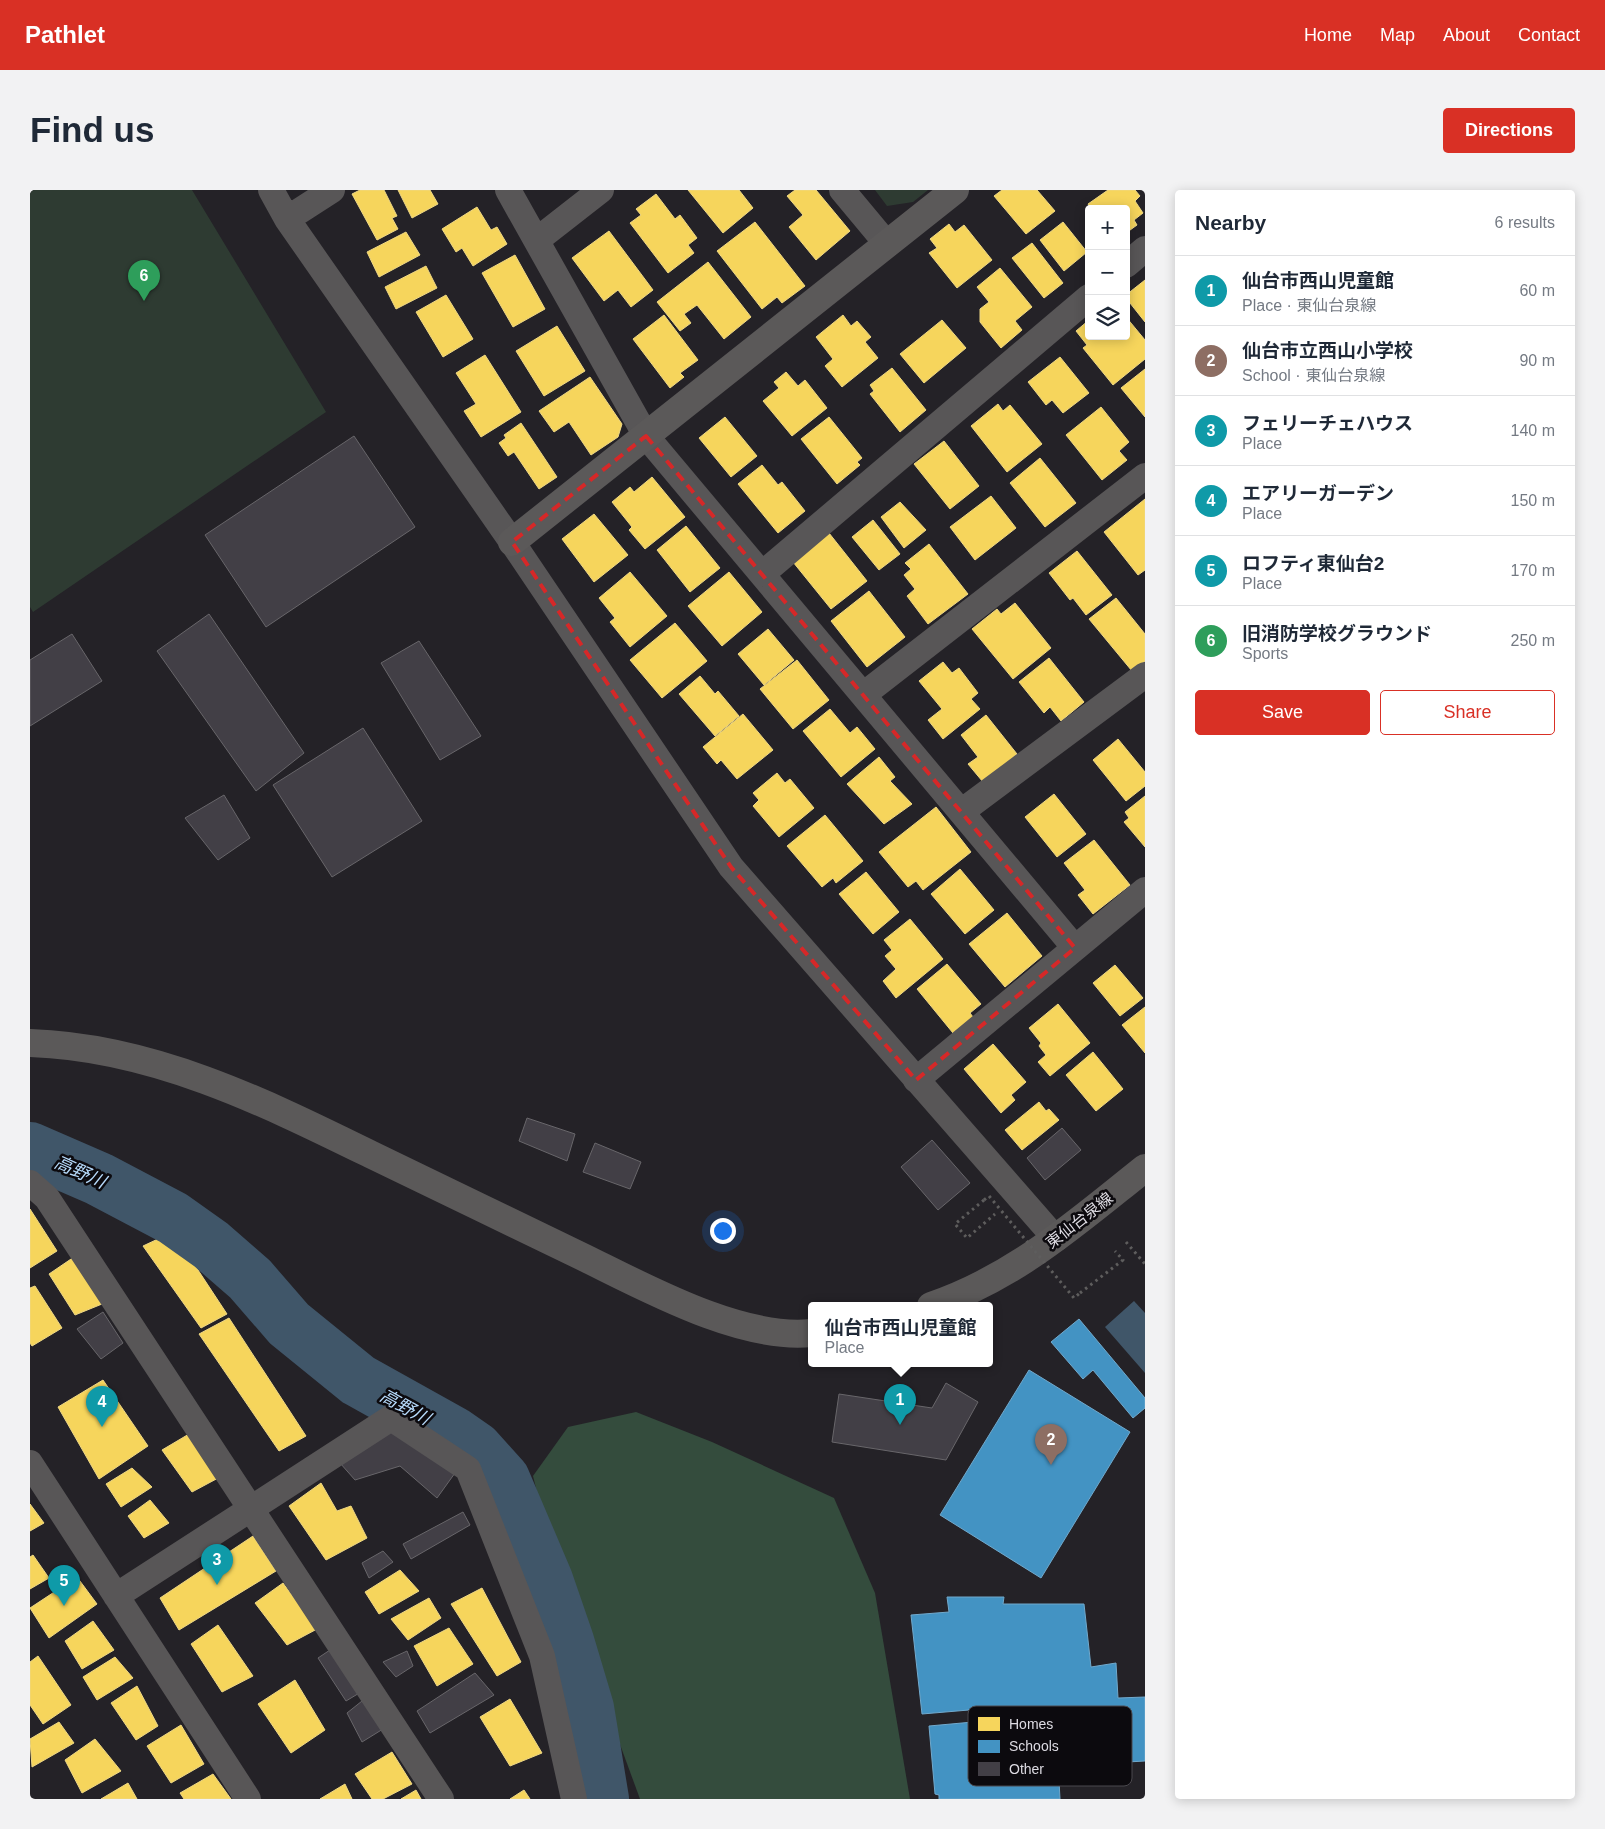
<!DOCTYPE html>
<meta charset="utf-8">
<style>
:root{--surface:#fff;--page:#f2f2f3;--text:#1f2937;--muted:#747a83;--line:#e0e1e3;--accent:#d93025}
body{margin:0;font-family:Arial,"Noto Sans JP",sans-serif;background:var(--page);color:var(--text)}
.controls{position:absolute;right:15px;top:15px;display:grid;overflow:hidden;border-radius:5px;box-shadow:0 2px 12px #0003}
.controls button{width:45px;height:45px;display:grid;place-items:center;padding:0;border:0;border-bottom:1px solid var(--line);background:var(--surface);color:var(--text);font:25px sans-serif}
.you{position:absolute;left:692px;top:1040px;width:18px;height:18px;margin:-12px;border:4px solid #fff;border-radius:50%;background:#1a73e8;box-shadow:0 0 0 8px #1a73e833}
.badge{display:grid;place-items:center;width:32px;height:32px;border-radius:50%;background:var(--accent);color:#fff;font-size:16px;font-weight:700}
.pin{position:absolute;translate:-50% -41px;filter:drop-shadow(0 1px 2px #0008)}
.pin::after{content:'';position:absolute;top:26px;width:18px;height:15px;background:inherit;clip-path:polygon(0 0,100% 0,50% 100%)}
.popup{position:absolute;left:778px;top:1112px;width:185px;height:65px;box-sizing:border-box;display:grid;place-content:center;border-radius:5px;background:var(--surface);filter:drop-shadow(0 1px 4px #0005);font-size:16px;white-space:nowrap;color:var(--muted)}
.popup b{font-size:19px;color:var(--text)}
.popup::after{content:'';position:absolute;left:50%;top:100%;margin-left:-10px;border:10px solid transparent;border-top-color:var(--surface)}
.list{margin:0;padding:0;list-style:none}
h2{display:flex;justify-content:space-between;align-items:center;height:65px;margin:0;padding:0 20px;font-size:21px}
h2 small{font-size:16px;font-weight:400;color:var(--muted)}
.list li{display:grid;grid-template-columns:32px 1fr auto;gap:15px;align-items:center;box-sizing:border-box;height:70px;padding:0 20px;border-top:1px solid var(--line)}
.list b{display:block;font-size:19px;white-space:nowrap}
.list p{margin:0;font-size:16px;white-space:nowrap;color:var(--muted)}
.list em{font-size:16px;font-style:normal;color:var(--muted)}
.actions{display:flex;gap:10px;padding:15px 20px}
.actions a{flex:1;padding:11px 0;border:1px solid var(--accent);border-radius:5px;text-align:center;font-size:18px;color:var(--accent)}
.actions .main{background:var(--accent);color:#fff}
.icon{flex:none;width:28px;height:28px;fill:none;stroke:currentColor;stroke-width:2;stroke-linecap:round;stroke-linejoin:round}
.map{position:relative;flex:none;width:1115px;height:1609px;overflow:hidden;border-radius:5px}
header{display:flex;align-items:center;gap:30px;box-sizing:border-box;height:70px;padding:0 25px;background:var(--accent);color:#fff}
header strong{font-size:24px}
nav{display:flex;gap:28px;margin-inline-start:auto;font-size:18px}
.intro{display:flex;align-items:center;justify-content:space-between;box-sizing:border-box;height:120px;padding:0 30px}
h1{margin:0;font-size:35px}
.button{padding:12px 22px;border-radius:5px;background:var(--accent);color:#fff;font-size:18px;font-weight:700}
main{display:flex;gap:30px;padding:0 30px}
aside{flex:1;background:var(--surface);border-radius:5px;box-shadow:0 2px 12px #0003}
.map>svg:first-child{display:block}
.green{fill:#2e3b32}
.forest{fill:#344c3d}
.water{fill:#405669}
.homes{fill:#f6d55c;stroke:#eed784}
.schools{fill:#4393c3;stroke:#71a9cc}
.lines{fill:none;stroke-linecap:round;stroke-linejoin:round}
.river{stroke:#405669;stroke-width:54}
.building{fill:#423f46;stroke:#68666a}
.path{stroke:#5e5d5d;stroke-width:3;stroke-dasharray:2.5 4;stroke-linecap:butt}
.street{stroke:#585657;stroke-width:26}
.secondary{stroke:#5b5959;stroke-width:28}
.path-bridge{stroke:#5e5d5d;stroke-width:3;stroke-dasharray:2.5 4;stroke-linecap:butt}
.marked{fill:none;stroke:#d62828;stroke-width:4;stroke-dasharray:10 6;stroke-linejoin:round}
.labels{text-anchor:middle;stroke-width:5;stroke-linejoin:round;paint-order:stroke}
.street-label{font-size:16px;fill:#dddbe2;stroke:#0c0a0e}
.water-label{font-size:18px;font-style:italic;fill:#b6dafb;stroke:#0c0a0e}
.key{fill:#0c0a0e;stroke:#4b494e;stroke-width:1}
.key-label{font-size:14px;fill:#dddbe2}
</style>
<header>
<strong>Pathlet</strong>
<nav><a>Home</a><a>Map</a><a>About</a><a>Contact</a></nav>
</header>
<div class="intro"><h1>Find us</h1><a class="button">Directions</a></div>
<main>
<div class="map">
<svg width="1115" height="1609" viewBox="0 0 1115 1609">
<rect width="100%" height="100%" fill="#242227"/>
<path class="green" d="M0,0H162L296,222L3,422L0,417Z
M845,0H898L883,12L857,16Z"/>
<path class="forest" d="M606,1222L682,1252L804,1308L845,1403L880,1609H610L528,1385L503,1286L538,1237Z"/>
<path class="water" d="M1104,1111L1115,1123V1183L1075,1137Z"/>
<path class="homes" d="M330,0H354L367,26L362,28L368,39L347,50L322,4Z
M368,0H400L408,14L382,28Z
M658,0H709L723,18L693,43Z
M765,0H786L820,41L786,70L759,37L773,25L757,6Z
M972,0H1007L1025,21L996,44L964,6Z
M1078,0H1105L1110,6L1105,11L1113,23L1104,30L1107,35L1096,43V19H1061L1058,14Z
M626,4L645,29L650,25L667,48L658,55L664,63L638,83L600,33L611,25L606,19Z
M447,17L461,40L467,37L477,54L443,76L432,58L426,62L412,39Z
M725,32L775,96L752,113L747,107L732,119L687,61Z
M1033,32L1057,62L1034,81L1010,50Z
M919,34L925,42L934,35L962,70L927,98L899,63L907,58L900,49Z
M579,41L623,100L601,117L588,100L574,111L542,68Z
M376,42L390,65L349,87L337,62Z
M1002,53L1033,93L1014,108L982,68Z
M485,65L515,119L483,137L452,83Z
M678,72L721,127L694,149L667,115L654,124L661,133L650,141L627,112Z
M396,76L407,98L366,119L355,97Z
M970,78L1002,117L985,131L992,140L971,158L950,132V119L959,112L947,97Z
M1115,90V132L1096,108V105Z
M416,105L443,149L413,167L386,122Z
M634,125L668,170L650,183L654,187L640,198L603,149Z
M813,125L821,136L827,131L841,147L835,152L848,168L812,197L795,176L803,169L786,147Z
M1096,127L1115,150V169L1083,195L1053,158L1057,155L1046,141L1059,130V146H1096Z
M912,130L936,158L894,193L870,164Z
M527,136L555,181L514,206L486,161Z
M455,165L491,222L451,247L434,221L446,214L426,183Z
M1030,167L1059,203L1033,223L1022,210L1016,215L998,192Z
M862,178L896,220L870,242L840,204L844,201L840,195Z
M1115,179V227L1091,198Z
M756,182L768,196L775,190L797,218L762,246L733,211L749,198L744,192Z
M560,187L592,234L588,247L561,265L539,232L524,242L509,221Z
M968,214L973,221L980,215L1012,254L977,282L941,236Z
M1071,217L1099,252L1089,261L1097,270L1072,290L1036,245Z
M695,227L727,266L701,287L669,248Z
M799,227L832,268L827,272L830,275L807,294L771,249Z
M491,233L527,287L509,299L484,262L478,266L469,253L476,248L474,245Z
M914,251L949,296L920,319L884,274Z
M1010,268L1046,313L1015,337L980,293Z
M732,275L748,295L752,292L775,321L748,343L708,294Z
M622,287L655,327L615,359L599,340L602,337L582,312L600,297L604,302Z
M961,306L986,338L945,370L920,337Z
M1115,309V380L1108,385L1074,342Z
M870,312L896,340L874,358L851,327Z
M564,324L598,365L564,392L532,349Z
M843,330L870,364L849,380L822,347Z
M656,336L690,378L660,402L627,360Z
M799,343L837,391L801,419L763,372Z
M899,354L938,404L898,434L877,406L885,399L874,385L881,379L875,373Z
M1047,361L1082,405L1056,425L1043,408L1040,410L1019,383Z
M600,382L637,426L600,457L580,432L585,428L569,408Z
M699,382L732,422L692,456L658,416Z
M839,401L875,447L837,477L801,431Z
M1086,408L1115,444V471L1102,481L1059,429Z
M985,413L1021,458L983,489L942,439L967,419L971,424Z
M645,433L677,471L632,508L600,470Z
M738,439L764,470L734,495L708,464Z
M1019,468L1054,512L1031,531L1020,517L1014,523L989,492Z
M767,470L799,510L763,539L730,499Z
M913,472L922,483L929,478L948,503L941,509L950,519L913,549L898,530L912,519L889,491Z
M670,486L685,504L688,501L709,526L685,546L649,504Z
M800,519L820,543L827,537L845,559L811,587L773,541Z
M713,524L743,560L707,589L691,570L687,574L673,557Z
M956,525L987,564L953,592L938,574L948,567L931,545Z
M1088,549L1115,582V596L1096,611L1063,570Z
M849,567L865,587L860,591L882,614L854,634L817,594Z
M747,583L755,593L760,589L784,618L749,647L723,616L729,610L723,603Z
M1024,604L1056,644L1027,667L995,627Z
M1115,606V657L1094,632L1099,628L1095,622Z
M906,617L941,662L893,700L886,691L878,697L849,662Z
M795,625L833,671L806,693L803,688L792,697L757,656Z
M1064,650L1100,695L1063,724L1048,705L1055,700L1034,673Z
M930,679L964,720L935,744L901,704Z
M836,682L869,722L843,744L809,704Z
M977,723L1012,766L975,797L939,754Z
M880,729L913,769L866,808L853,791L866,779L855,766L862,760L854,750Z
M917,774L951,814L940,823L943,827L923,843L887,799Z
M1085,775L1113,808L1090,826L1063,793Z
M1028,814L1060,853L1020,886L1008,872L1016,865L1009,856L1011,853L999,838Z
M1115,817V863L1092,835Z
M963,854L996,892L981,905L985,910L971,923L934,879Z
M1063,862L1093,899L1066,921L1036,885Z
M1009,912L1016,921L1019,919L1029,930L992,960L975,940Z
M0,1019L27,1061L0,1078Z
M143,1042L197,1124L171,1138L113,1056Z
M44,1067L72,1114L45,1125L19,1084Z
M5,1096L32,1138L2,1156L0,1153V1098Z
M199,1128L276,1246L249,1261L169,1144Z
M73,1190L118,1256L69,1289L28,1217Z
M159,1244L190,1287L162,1302L132,1260Z
M102,1278L122,1297L91,1317L76,1294Z
M291,1293L307,1321L321,1316L337,1348L296,1370L259,1316Z
M120,1310L139,1333L114,1348L98,1326Z
M0,1314L14,1333L0,1341Z
M223,1346L246,1381L149,1440L130,1408Z
M3,1365L19,1388L0,1399V1367Z
M370,1380L389,1401L349,1424L335,1402Z
M47,1387L67,1414L19,1448L0,1418Z
M253,1393L287,1439L257,1455L225,1413Z
M452,1398L491,1472L467,1486L421,1414Z
M399,1408L411,1428L378,1450L361,1429Z
M63,1431L84,1460L52,1479L35,1451Z
M188,1435L223,1486L192,1502L161,1454Z
M419,1438L443,1474L407,1496L384,1456Z
M8,1466L41,1515L13,1534L0,1515V1472Z
M85,1467L103,1488L67,1510L53,1487Z
M265,1490L295,1540L261,1563L228,1514Z
M107,1496L128,1536L106,1550L81,1513Z
M480,1509L512,1563L480,1576L450,1527Z
M29,1532L44,1553L2,1577L0,1549Z
M151,1535L174,1574L141,1593L117,1556Z
M65,1549L91,1581L52,1603L35,1570Z
M362,1562L382,1594L353,1609H342L325,1584Z
M183,1584L201,1609H154L150,1603Z
M98,1593L107,1609H71Z
M315,1594L322,1609H290Z
M386,1600L391,1609H371Z
M494,1600L500,1609H480Z"/>
<path class="schools" d="M1049,1129L1115,1208V1218L1103,1228L1063,1180L1053,1189L1021,1152Z
M999,1180L1100,1242L1011,1388L910,1325Z
M917,1407H974L973,1414H1054L1061,1477L1086,1473L1088,1508L1115,1507V1571L1097,1572L1094,1589L1029,1591L1030,1609H909V1605L905,1604L899,1536L943,1532V1546L977,1545L974,1517L892,1524L881,1425L919,1422Z"/>
<g class="lines">
<path class="river" d="M0,959L69,989L143,1028L181,1055L220,1089L259,1134L328,1190L423,1243L446,1259L473,1289L516,1390L537,1451L557,1518L572,1609"/>
</g>
<path class="building" d="M324,246L385,337L236,437L175,345Z
M179,424L274,563L226,601L127,461Z
M42,444L72,491L0,536V470Z
M389,451L451,546L410,570L351,473Z
M333,538L392,631L302,687L243,595Z
M194,605L220,648L188,670L155,628Z
M497,928L545,944L537,971L489,951Z
M1032,938L1051,960L1015,990L997,968Z
M902,950L940,993L908,1020L871,977Z
M565,953L611,972L600,999L553,982Z
M73,1122L93,1153L71,1169L47,1139Z
M916,1193L948,1212L916,1270L802,1252L809,1204L902,1218Z
M363,1241L425,1283L407,1308L370,1276L325,1290L310,1273Z
M433,1322L440,1335L381,1369L373,1354Z
M353,1361L363,1372L339,1388L332,1373Z
M303,1458L331,1502L316,1511L288,1468Z
M377,1461L383,1476L366,1487L353,1472Z
M445,1483L464,1505L400,1543L387,1521Z
M332,1511L353,1539L332,1552L317,1523Z"/>
<g class="lines">
<path class="path" d="M954,1010L925,1034L937,1048L965,1024
M1096,1052L1115,1074
M1050,1103L1093,1070L1085,1061"/>
<path class="street" d="M241,0L257,29L482,352L701,677L1026,1049
M478,0L616,246L1045,758
M812,0L857,54
M257,29L302,0
M507,50L571,0
M1096,75L1115,59
M732,384L1059,107
M833,505L1115,286
M931,622L1115,485
M886,890L1115,700
M0,993L17,1008L411,1609
M0,1273L218,1609
M86,1406L361,1228L438,1279L512,1466L544,1609"/>
<path class="secondary" d="M482,352L925,0
M0,853C123,857 234,912 342,965C413,999 484,1034 555,1068C618,1099 711,1150 781,1143
M901,1116C986,1087 1047,1032 1115,978"/>
<path class="path-bridge" d="M954,1010L959,1006L1044,1108L1050,1103"/>
</g>
<path class="marked" d="M616,246L1045,758L886,890L701,677L482,352Z"/>
<g class="labels">
<g class="street-label">
<text transform="translate(1049 1030) rotate(-38)" y="6">東仙台泉線</text>
</g>
<g class="water-label">
<text transform="translate(50 982) rotate(24)" y="6">高野川</text>
<text transform="translate(375 1217) rotate(29)" y="6">高野川</text>
</g>
</g>
<rect x="938" y="1516" width="164" height="80" rx="8" class="key"/>
<rect x="948" y="1527" width="22" height="14" fill="#f6d55c"/>
<rect x="948" y="1550" width="22" height="13" fill="#4393c3"/>
<rect x="948" y="1572" width="22" height="14" fill="#423f46"/>
<g class="key-label">
<text x="979" y="1539">Homes</text>
<text x="979" y="1561">Schools</text>
<text x="979" y="1584">Other</text>
</g>
</svg>
<div class="controls">
<button>+</button>
<button>−</button>
<button><svg class="icon" aria-label="layers" viewBox="0 0 24 24"><path d="M12 4l9 5-9 5-9-5zM3 14l9 5 9-5"/></svg></button>
</div>
<div class="you"></div>
<div class="pin badge" style="left:870px;top:1235px;background:#0f9aa8">1</div>
<div class="popup"><b>仙台市西山児童館</b>Place</div>
<div class="pin badge" style="left:1021px;top:1275px;background:#8d6e63">2</div>
<div class="pin badge" style="left:187px;top:1395px;background:#0f9aa8">3</div>
<div class="pin badge" style="left:72px;top:1237px;background:#0f9aa8">4</div>
<div class="pin badge" style="left:34px;top:1416px;background:#0f9aa8">5</div>
<div class="pin badge" style="left:114px;top:111px;background:#2e9e5b">6</div>
</div>
<aside>
<h2>Nearby<small>6 results</small></h2>
<ul class="list">
<li><span class="badge" style="background:#0f9aa8">1</span><div><b>仙台市西山児童館</b><p>Place · 東仙台泉線</p></div><em>60 m</em></li>
<li><span class="badge" style="background:#8d6e63">2</span><div><b>仙台市立西山小学校</b><p>School · 東仙台泉線</p></div><em>90 m</em></li>
<li><span class="badge" style="background:#0f9aa8">3</span><div><b>フェリーチェハウス</b><p>Place</p></div><em>140 m</em></li>
<li><span class="badge" style="background:#0f9aa8">4</span><div><b>エアリーガーデン</b><p>Place</p></div><em>150 m</em></li>
<li><span class="badge" style="background:#0f9aa8">5</span><div><b>ロフティ東仙台2</b><p>Place</p></div><em>170 m</em></li>
<li><span class="badge" style="background:#2e9e5b">6</span><div><b>旧消防学校グラウンド</b><p>Sports</p></div><em>250 m</em></li>
</ul>
<div class="actions"><a class="main">Save</a><a>Share</a></div>
</aside>
</main>
